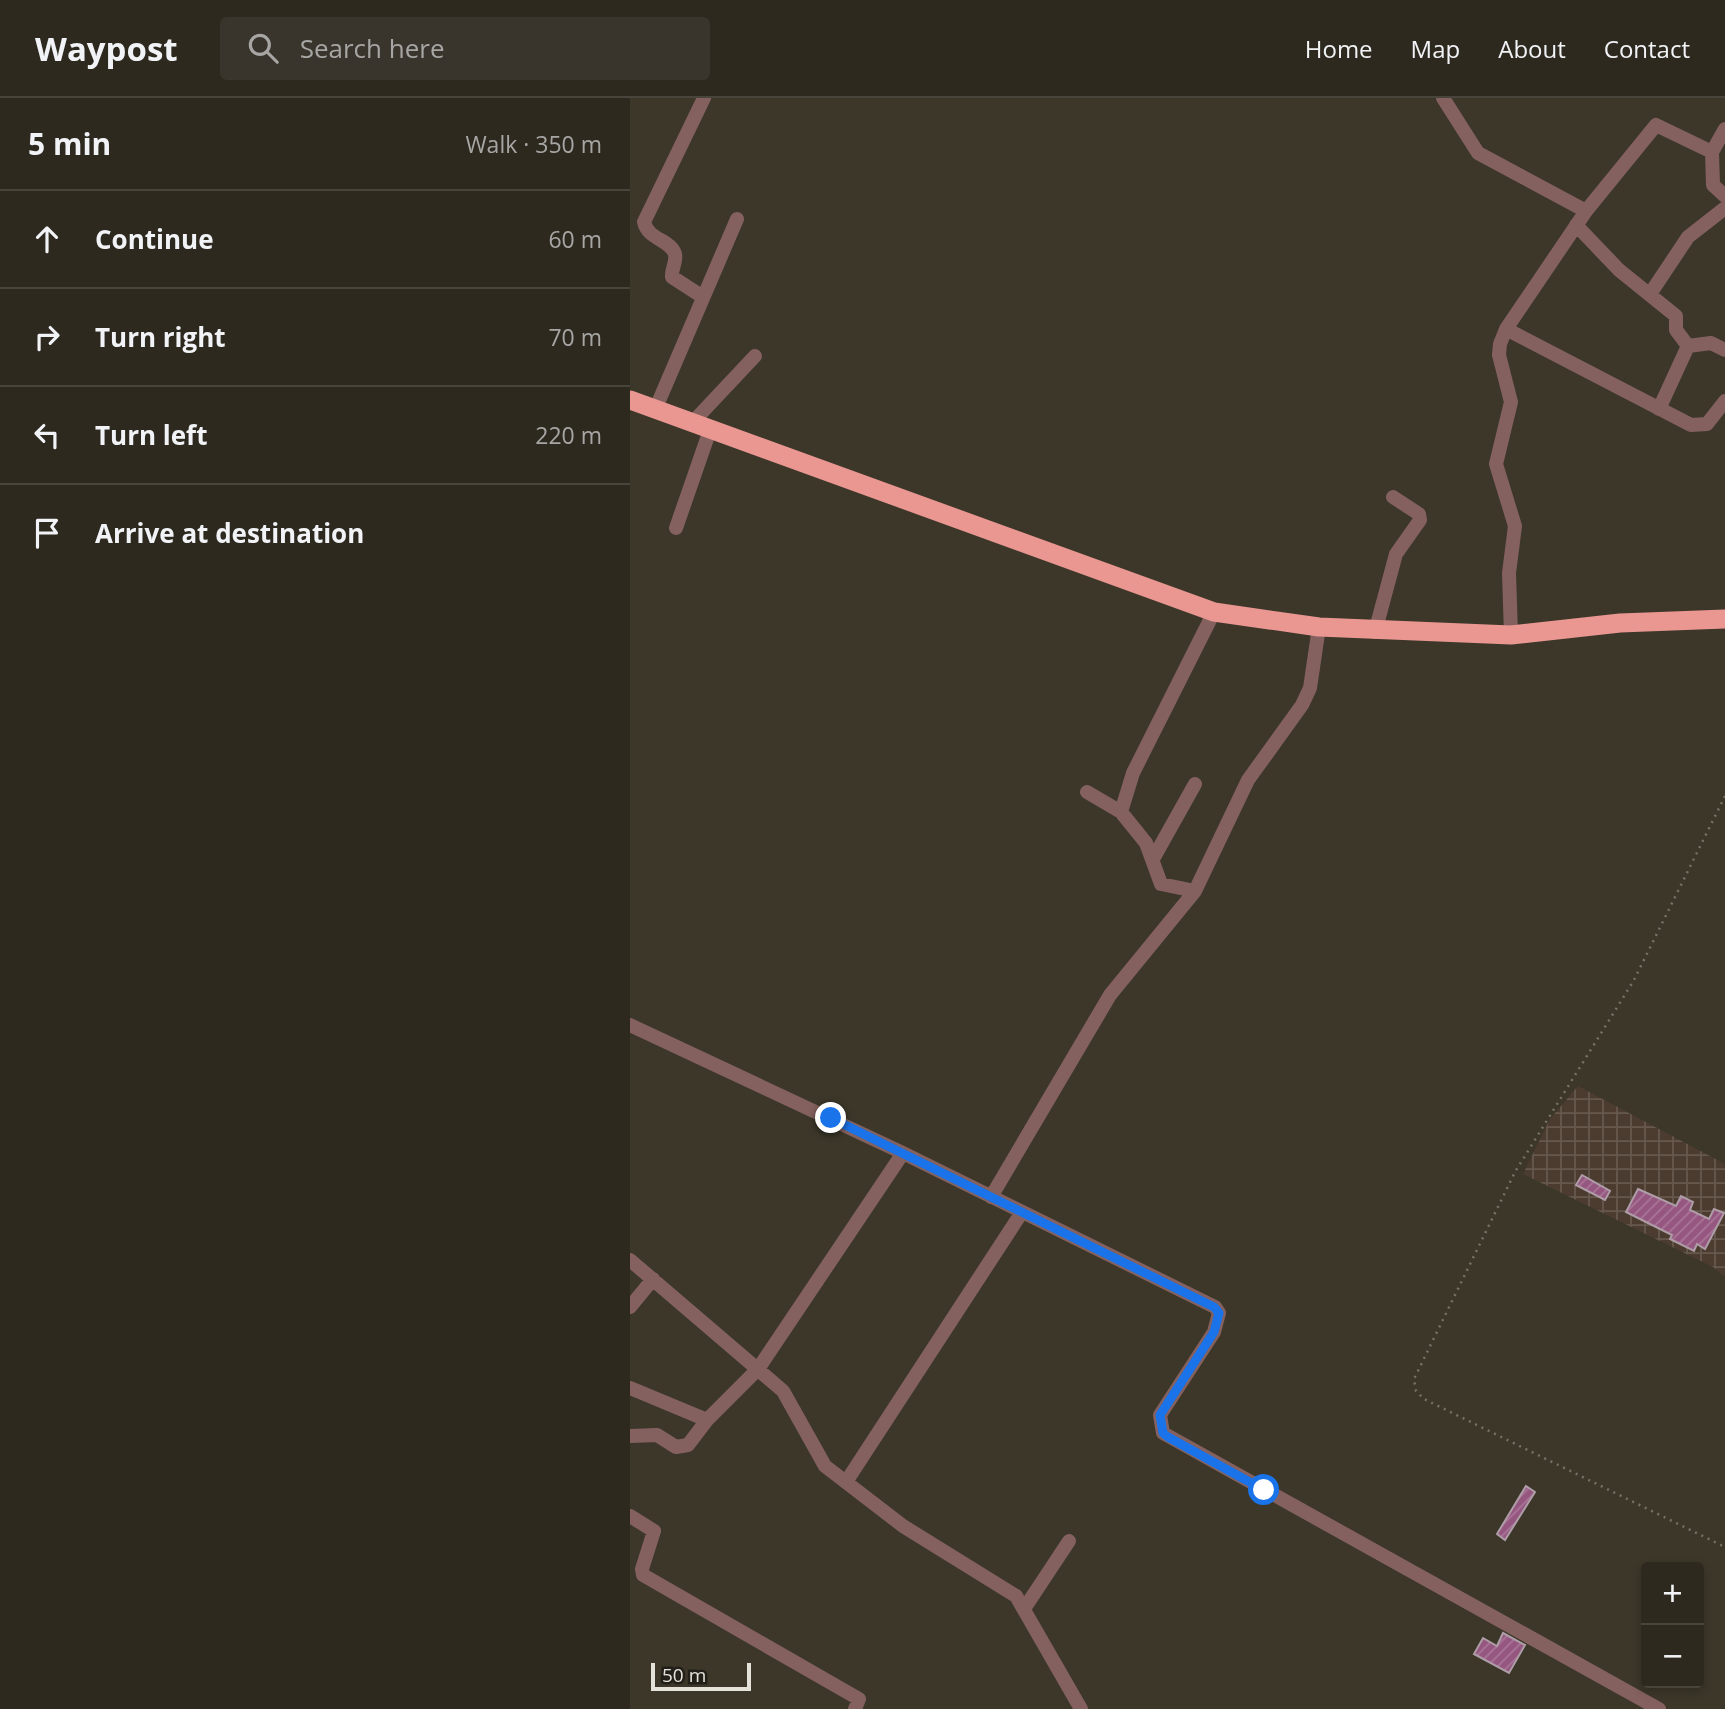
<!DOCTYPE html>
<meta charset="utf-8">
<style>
:root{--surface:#2d291f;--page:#39352c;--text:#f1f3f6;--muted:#a7a6a4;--line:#48453d}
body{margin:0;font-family:"Open Sans",sans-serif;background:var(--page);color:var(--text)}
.controls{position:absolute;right:21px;bottom:21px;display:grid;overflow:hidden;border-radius:7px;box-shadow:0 4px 10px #0003}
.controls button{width:63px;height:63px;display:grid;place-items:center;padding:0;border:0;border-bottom:2px solid var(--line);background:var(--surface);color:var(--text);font:35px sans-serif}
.scale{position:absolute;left:21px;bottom:18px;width:100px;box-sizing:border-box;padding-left:7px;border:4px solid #e5e2d9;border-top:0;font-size:19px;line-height:24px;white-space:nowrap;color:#e5e2d9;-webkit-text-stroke:5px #211f18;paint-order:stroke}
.stop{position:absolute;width:21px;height:21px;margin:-16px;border:5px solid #1a73e8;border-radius:50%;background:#fff}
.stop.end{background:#1a73e8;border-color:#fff;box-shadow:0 2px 7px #0008}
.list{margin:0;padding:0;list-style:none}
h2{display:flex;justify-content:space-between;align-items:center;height:91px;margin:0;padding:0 28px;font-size:30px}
h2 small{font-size:23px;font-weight:400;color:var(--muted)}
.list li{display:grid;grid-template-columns:46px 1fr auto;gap:21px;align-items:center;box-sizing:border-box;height:98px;padding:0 28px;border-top:2px solid var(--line)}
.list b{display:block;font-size:26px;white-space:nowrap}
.list em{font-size:23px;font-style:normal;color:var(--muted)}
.icon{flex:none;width:38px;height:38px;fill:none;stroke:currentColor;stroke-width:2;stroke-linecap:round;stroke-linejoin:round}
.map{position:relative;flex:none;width:1095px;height:1611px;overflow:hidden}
header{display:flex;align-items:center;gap:42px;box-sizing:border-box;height:98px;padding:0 35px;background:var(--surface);border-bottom:2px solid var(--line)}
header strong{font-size:33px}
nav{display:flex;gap:38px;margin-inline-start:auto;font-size:24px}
.search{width:490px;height:63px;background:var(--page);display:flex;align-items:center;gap:18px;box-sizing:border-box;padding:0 24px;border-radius:7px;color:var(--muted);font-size:26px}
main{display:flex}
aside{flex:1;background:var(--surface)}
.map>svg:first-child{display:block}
.industrial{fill:url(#industrial-grid)}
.building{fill:url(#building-hatch);stroke:#ae9da7;stroke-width:2}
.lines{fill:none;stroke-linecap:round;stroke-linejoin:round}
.path{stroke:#767266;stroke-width:2.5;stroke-dasharray:2 5;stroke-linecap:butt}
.minor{stroke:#84615f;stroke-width:14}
.highway{stroke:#ea9792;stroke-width:19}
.route{stroke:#1a73e8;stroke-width:9}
</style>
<header>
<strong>Waypost</strong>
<div class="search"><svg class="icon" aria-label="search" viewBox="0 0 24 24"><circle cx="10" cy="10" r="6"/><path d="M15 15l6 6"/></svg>Search here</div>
<nav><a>Home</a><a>Map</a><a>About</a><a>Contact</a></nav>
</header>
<main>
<aside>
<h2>5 min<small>Walk · 350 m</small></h2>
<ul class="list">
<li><svg class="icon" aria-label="ahead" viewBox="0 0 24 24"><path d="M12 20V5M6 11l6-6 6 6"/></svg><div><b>Continue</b></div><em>60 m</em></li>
<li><svg class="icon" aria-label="right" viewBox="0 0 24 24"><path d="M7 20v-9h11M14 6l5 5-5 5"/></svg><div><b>Turn right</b></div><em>70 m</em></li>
<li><svg class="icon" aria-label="left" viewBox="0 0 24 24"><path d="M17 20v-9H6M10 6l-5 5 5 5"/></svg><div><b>Turn left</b></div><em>220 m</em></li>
<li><svg class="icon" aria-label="arrive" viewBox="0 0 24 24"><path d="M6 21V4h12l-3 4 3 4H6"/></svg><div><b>Arrive at destination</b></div></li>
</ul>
</aside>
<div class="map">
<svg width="1095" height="1611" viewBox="0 0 1095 1611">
<defs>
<pattern id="industrial-grid" width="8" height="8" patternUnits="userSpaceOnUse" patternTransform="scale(1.75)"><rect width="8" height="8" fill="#4c3c30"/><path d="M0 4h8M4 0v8" fill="none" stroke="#66584d"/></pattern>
<pattern id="building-hatch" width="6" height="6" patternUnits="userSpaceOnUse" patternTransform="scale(1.75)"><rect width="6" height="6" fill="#955680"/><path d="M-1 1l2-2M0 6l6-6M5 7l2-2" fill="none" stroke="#a97697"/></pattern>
</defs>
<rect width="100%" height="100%" fill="#3c3729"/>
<path class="industrial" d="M948,988L1095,1066V1179L1083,1169L893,1076L920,1021Z"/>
<path class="building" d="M952,1077L980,1093L975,1102L946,1087Z
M1008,1091L1046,1108L1051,1098L1063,1104L1060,1112L1079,1121L1084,1111L1094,1115L1075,1151L1067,1146L1064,1153L1040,1141L1042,1137L996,1114Z
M896,1388L905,1394L875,1442L867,1436Z
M873,1535L895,1547L879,1575L844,1556L853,1540L867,1548Z"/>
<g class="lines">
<path class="path" d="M1095,698L1004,882L885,1074L784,1281L786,1293L794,1301L1095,1449"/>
<path class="minor" d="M813,0L848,55L956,113
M1082,54L1095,31
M946,127L989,172L1046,218V232L1058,248L1029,311
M1020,196L1058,139L1095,110
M73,199L42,179C41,171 47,164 45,156C40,141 18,142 14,124L74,0
M876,231L1061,327L1077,326L1095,303
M1058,248L1081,245L1095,252
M25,312L107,121
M62,325L125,258
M46,430L80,332
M745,534L766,456L790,422L789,416L763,399
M881,537L879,475L885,428L866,366L881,304L869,257L870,246L876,231L956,113L1026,27L1082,54L1083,87L1095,98
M457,694L491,714L516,745L531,786L565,793
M491,714L503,675L584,514
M523,761L565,686
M0,927L273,1055L585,1209L589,1215L584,1234L530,1317L533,1335L1029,1611
M361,1099L480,897L565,793L618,682L672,607L680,590L689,529
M0,1162L153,1293L195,1368L273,1428L386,1498L451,1611
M0,1209L23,1181
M0,1290L77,1322
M0,1338L27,1337L46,1349L58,1347L77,1322L128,1271L273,1055
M216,1384L392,1114
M0,1418L24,1433L12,1471L13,1477L229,1601L225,1611
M394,1511L439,1443"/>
<path class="highway" d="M0,302L584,514L689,529L881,537L990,525L1095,521"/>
</g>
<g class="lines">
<path class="route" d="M201,1020L584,1209L589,1215L584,1234L530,1317L533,1335L538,1339L634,1392"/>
</g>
</svg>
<div class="controls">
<button>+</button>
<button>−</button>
</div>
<div class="scale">50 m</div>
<div class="stop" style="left:634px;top:1392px"></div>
<div class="stop end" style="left:201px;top:1020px"></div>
</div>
</main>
